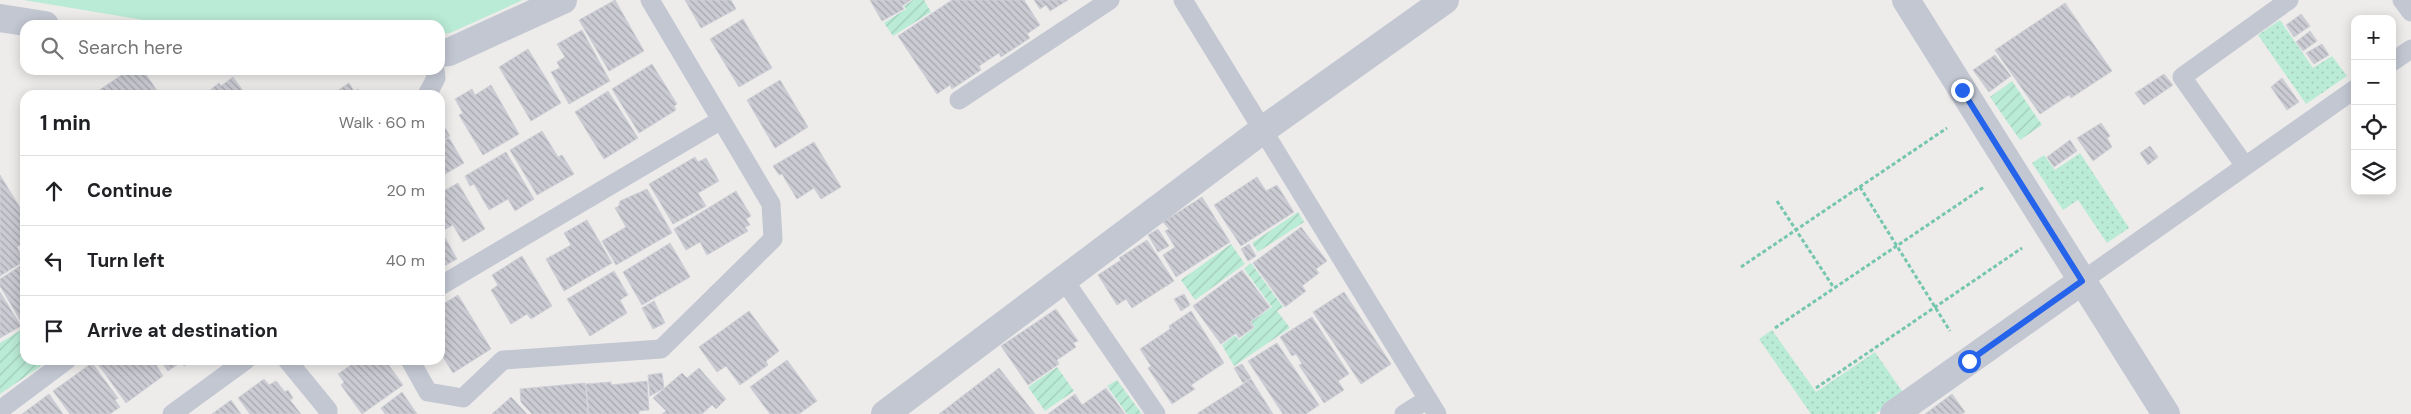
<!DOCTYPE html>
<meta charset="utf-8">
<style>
:root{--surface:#fff;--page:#f6f6f6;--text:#202124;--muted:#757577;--line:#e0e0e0}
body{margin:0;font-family:"DM Sans",sans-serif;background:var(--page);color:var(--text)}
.controls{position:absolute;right:15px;top:15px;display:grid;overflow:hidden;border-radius:10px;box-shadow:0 2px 12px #0003}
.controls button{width:45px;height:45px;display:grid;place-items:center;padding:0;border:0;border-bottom:1px solid var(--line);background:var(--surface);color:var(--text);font:25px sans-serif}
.stop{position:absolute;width:15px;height:15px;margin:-11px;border:4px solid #2563eb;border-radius:50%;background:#fff}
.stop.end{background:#2563eb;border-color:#fff;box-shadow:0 1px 5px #0008}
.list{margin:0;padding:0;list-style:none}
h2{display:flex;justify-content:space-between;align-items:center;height:65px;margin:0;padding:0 20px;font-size:21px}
h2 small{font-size:16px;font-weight:400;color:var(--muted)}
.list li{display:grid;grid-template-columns:32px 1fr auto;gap:15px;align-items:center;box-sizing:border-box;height:70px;padding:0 20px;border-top:1px solid var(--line)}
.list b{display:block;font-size:19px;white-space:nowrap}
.list em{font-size:16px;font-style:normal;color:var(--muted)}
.icon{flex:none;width:28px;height:28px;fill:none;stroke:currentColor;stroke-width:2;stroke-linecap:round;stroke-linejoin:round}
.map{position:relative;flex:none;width:2411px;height:414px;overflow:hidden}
.search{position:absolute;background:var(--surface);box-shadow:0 2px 12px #0003;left:20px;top:20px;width:425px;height:55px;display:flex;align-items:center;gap:12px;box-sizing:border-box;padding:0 18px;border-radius:15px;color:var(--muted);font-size:19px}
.panel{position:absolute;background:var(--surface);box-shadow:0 2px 12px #0003;left:20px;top:90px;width:425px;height:275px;border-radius:15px}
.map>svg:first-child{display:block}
.grass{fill:url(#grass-dots)}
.park{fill:#baebd6}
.garden{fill:url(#garden-furrows)}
.building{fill:url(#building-back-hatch);stroke:#cfd0d7}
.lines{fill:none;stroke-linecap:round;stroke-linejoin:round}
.path{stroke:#75c6ae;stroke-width:3;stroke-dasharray:4 2.5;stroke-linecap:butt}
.lane{stroke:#c2c7d2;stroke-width:19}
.street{stroke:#c2c7d2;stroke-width:28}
.route{stroke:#2563eb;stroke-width:6}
</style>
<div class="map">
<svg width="2411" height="414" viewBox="0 0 2411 414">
<defs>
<pattern id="grass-dots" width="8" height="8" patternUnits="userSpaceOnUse" patternTransform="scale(1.25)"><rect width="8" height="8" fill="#baebd6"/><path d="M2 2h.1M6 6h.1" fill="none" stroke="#a1cbba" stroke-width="1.8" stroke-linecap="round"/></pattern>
<pattern id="garden-furrows" width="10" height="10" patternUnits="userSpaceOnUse" patternTransform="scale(1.25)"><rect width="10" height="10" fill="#baebd6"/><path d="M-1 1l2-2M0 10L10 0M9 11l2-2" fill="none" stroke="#a1cbba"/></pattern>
<pattern id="building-back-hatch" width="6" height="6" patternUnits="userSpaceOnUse" patternTransform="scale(1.25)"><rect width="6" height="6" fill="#cbccd3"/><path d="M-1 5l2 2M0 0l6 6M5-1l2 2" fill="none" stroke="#a7a8ae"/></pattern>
</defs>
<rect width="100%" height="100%" fill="#eeeceb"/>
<path class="grass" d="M2280,20L2313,68L2332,56L2347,76L2306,104L2258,35Z
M2080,153L2129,228L2107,243L2078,200L2063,210L2032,163L2044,155L2055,170Z
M1772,330L1816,392L1875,352L1904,394L1875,414H1811L1759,339Z"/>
<path class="park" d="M24,0H523L450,33L440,34V25H173Z"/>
<path class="garden" d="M913,0H924L931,12L893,36L884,23L906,9L904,6Z
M2012,81L2042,125L2020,140L1990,97Z
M1298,212L1304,222L1258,252L1252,243Z
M1231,244L1245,264L1195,300L1181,280Z
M1251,263L1283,307L1277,311L1290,328L1234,366L1222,345L1235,335L1239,340L1255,327L1251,322L1272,307L1244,269Z
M21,330L25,337V360H38L41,366L0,394V343Z
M1057,367L1074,391L1045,411L1028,387Z
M1117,380L1142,414H1127L1107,386Z"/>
<path class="building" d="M615,0L644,51L609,71L579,20Z
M685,0H731L736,9L701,28Z
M870,0H911L902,6L904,9L882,21Z
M952,0H1024L1040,25L1027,34L1030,38L1001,57L999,53L979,66L981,70L952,89L950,85L937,94L898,36Z
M1034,0H1068L1050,11L1046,5L1040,9Z
M2065,3L2112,71L2071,98L2069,95L2040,114L1995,50Z
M2301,14L2310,26L2294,37L2286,25Z
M743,19L772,68L739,87L710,39Z
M582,30L610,81L569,104L551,72L560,68L557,62L565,57L557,44Z
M2310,31L2317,41L2303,51L2296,42Z
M2322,44L2329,55L2314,64L2306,53Z
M528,49L561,103L531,121L499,67Z
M1995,55L2011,76L1989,92L1973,70Z
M652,64L677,104L674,106L676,110L639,133L612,89Z
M129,70L131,74L136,70H143L160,95H96L95,93Z
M2164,74L2173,85L2144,105L2135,93Z
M233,77L246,95H204L219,83L221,86Z
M2282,78L2299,102L2287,110L2271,87Z
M780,80L808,127L775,148L747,100Z
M349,83L354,91L358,89L362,95H331Z
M491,85L519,134L483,155L459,115L463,113L455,99L472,89L475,95Z
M608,91L638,138L604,159L575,112Z
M440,120L450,136L440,142Z
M2101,123L2110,136L2107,138L2112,147L2093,161L2077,138Z
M542,131L558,157L562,155L574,174L537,195L510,150Z
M449,138L464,163L440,177V143Z
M2070,140L2077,151L2054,167L2047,157Z
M814,142L841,187L821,199L814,188L797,199L782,174L779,175L773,166Z
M2150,146L2158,157L2148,165L2140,153Z
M506,152L534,199L515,211L508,199L489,210L474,184L470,186L465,176Z
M695,157L698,162L706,158L719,181L698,193L706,206L673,224L649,184Z
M0,175L25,216V242L17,247L24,261L0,276Z
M1257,177L1266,191L1277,185L1294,212L1241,246L1214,205Z
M458,183L485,229L463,242L453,225L440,232V193Z
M647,189L672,233L616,265L602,241L626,227L615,208L619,206L620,201Z
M736,191L751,216L746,219L750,225L745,227L748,231L707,255L700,242L686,250L674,229Z
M1202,197L1230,242L1176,277L1163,255L1175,247L1165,231L1169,229L1163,222Z
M587,220L612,263L564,291L546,259L571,245L564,233Z
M1301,227L1327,261L1316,269L1319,273L1302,286L1306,291L1285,307L1253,263Z
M1158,229L1169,246L1158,252L1148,235Z
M443,234L457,259L442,267L440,263V236Z
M1147,240L1174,281L1132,308L1126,299L1117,305L1098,275L1121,260L1119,258Z
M670,243L690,277L642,305L623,272Z
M1249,244L1256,256L1248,261L1241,249Z
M522,256L552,306L531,319L527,314L511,324L491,290L498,285L492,275Z
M25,263V324L23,325L0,286V279Z
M1242,270L1270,307L1250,322L1254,327L1239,338L1236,333L1221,344L1193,306Z
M614,271L628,295L620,300L627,313L590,336L567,299Z
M0,292L21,326L0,338Z
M1344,292L1391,364L1361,384L1313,312Z
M1184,294L1190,305L1181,311L1174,299Z
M458,295L491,349L453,373L440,352V306Z
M654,301L665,323L653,329L642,308Z
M1056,309L1078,341L1073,343L1076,347L1057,360L1059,364L1028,385L1001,346Z
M749,311L779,351L766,361L768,365L740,385L726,366L717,372L699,347Z
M1191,311L1224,363L1191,385L1195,389L1172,404L1148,368L1151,366L1140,349L1170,329L1169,326Z
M1312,317L1349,374L1338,381L1344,390L1324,403L1299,365L1302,364L1296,354L1292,356L1280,337Z
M1277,343L1319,405L1306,414H1283L1248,361Z
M95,360H157L159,362L156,365L163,376L126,403Z
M160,360H193L184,366L181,362L168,371Z
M358,360H385L403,385L362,414L341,385L344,382L338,374Z
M787,360L817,401L799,414H770L750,387Z
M92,363L118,398L115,400L120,407L110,414H70L53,391Z
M1242,364L1251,378L1243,383L1234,368Z
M699,368L726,399L716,409L712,405L702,414H662L666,411L653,398L682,373L687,378Z
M999,368L1035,414H939Z
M662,373L664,388L650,396L648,375Z
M264,379L269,385L276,381L285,392L288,390L293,398L290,400L301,414H250L238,398Z
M1251,379L1273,414H1198V413Z
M647,381L649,410L639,411V414H589L586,384L611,382V385Z
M585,383L588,414H532L521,402L520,389Z
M1106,388L1125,414H1048L1075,394L1082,405Z
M402,392L417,414H385L381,408Z
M49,394L63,414H22Z
M1952,394L1965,412L1962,414H1925Z
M511,397L527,414H492Z
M231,400L241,414H212Z"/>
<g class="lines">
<path class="path" d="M1860,187L1950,331
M1777,201L1834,288
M1741,267L1947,128
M1775,328L1984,187
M1816,388L2022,248"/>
<path class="lane" d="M1183,0L1437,414
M2402,0L2411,12
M2392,62L2411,49
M427,95L436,78L435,70
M959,100L1110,0
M2245,166L2182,77L2289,0
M1064,280L1156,414
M2082,281L2355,89
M440,286L721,120
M287,360L328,410V414
M410,360L428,392L463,398L503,360L661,349L773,239L771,204L650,0
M0,410L67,360
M172,414L246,360
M1404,414L1428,399"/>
<path class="street" d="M1906,0L2166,414
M0,18L45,25
M440,53L449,52L563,0
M885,414L1264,129L1445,0
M1894,414L2082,281"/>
</g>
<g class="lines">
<path class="route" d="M1962,90L2082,281L1969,361"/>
</g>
</svg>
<div class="controls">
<button>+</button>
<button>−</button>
<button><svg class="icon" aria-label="locate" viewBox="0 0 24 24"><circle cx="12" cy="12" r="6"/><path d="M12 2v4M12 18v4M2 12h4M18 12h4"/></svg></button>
<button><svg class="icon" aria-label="layers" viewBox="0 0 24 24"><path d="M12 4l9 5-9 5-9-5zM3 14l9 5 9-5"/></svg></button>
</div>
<div class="stop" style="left:1969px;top:361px"></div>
<div class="stop end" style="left:1962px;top:90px"></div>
<div class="search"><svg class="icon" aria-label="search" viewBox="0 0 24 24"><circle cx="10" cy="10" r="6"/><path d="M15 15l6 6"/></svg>Search here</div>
<section class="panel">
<h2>1 min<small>Walk · 60 m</small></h2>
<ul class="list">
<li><svg class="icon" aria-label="ahead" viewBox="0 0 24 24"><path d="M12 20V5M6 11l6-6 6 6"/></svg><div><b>Continue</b></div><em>20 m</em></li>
<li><svg class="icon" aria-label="left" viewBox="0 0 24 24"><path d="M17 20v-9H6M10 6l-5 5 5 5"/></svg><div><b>Turn left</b></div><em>40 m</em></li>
<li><svg class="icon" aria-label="arrive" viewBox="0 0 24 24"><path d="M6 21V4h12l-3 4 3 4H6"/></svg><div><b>Arrive at destination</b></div></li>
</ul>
</section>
</div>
